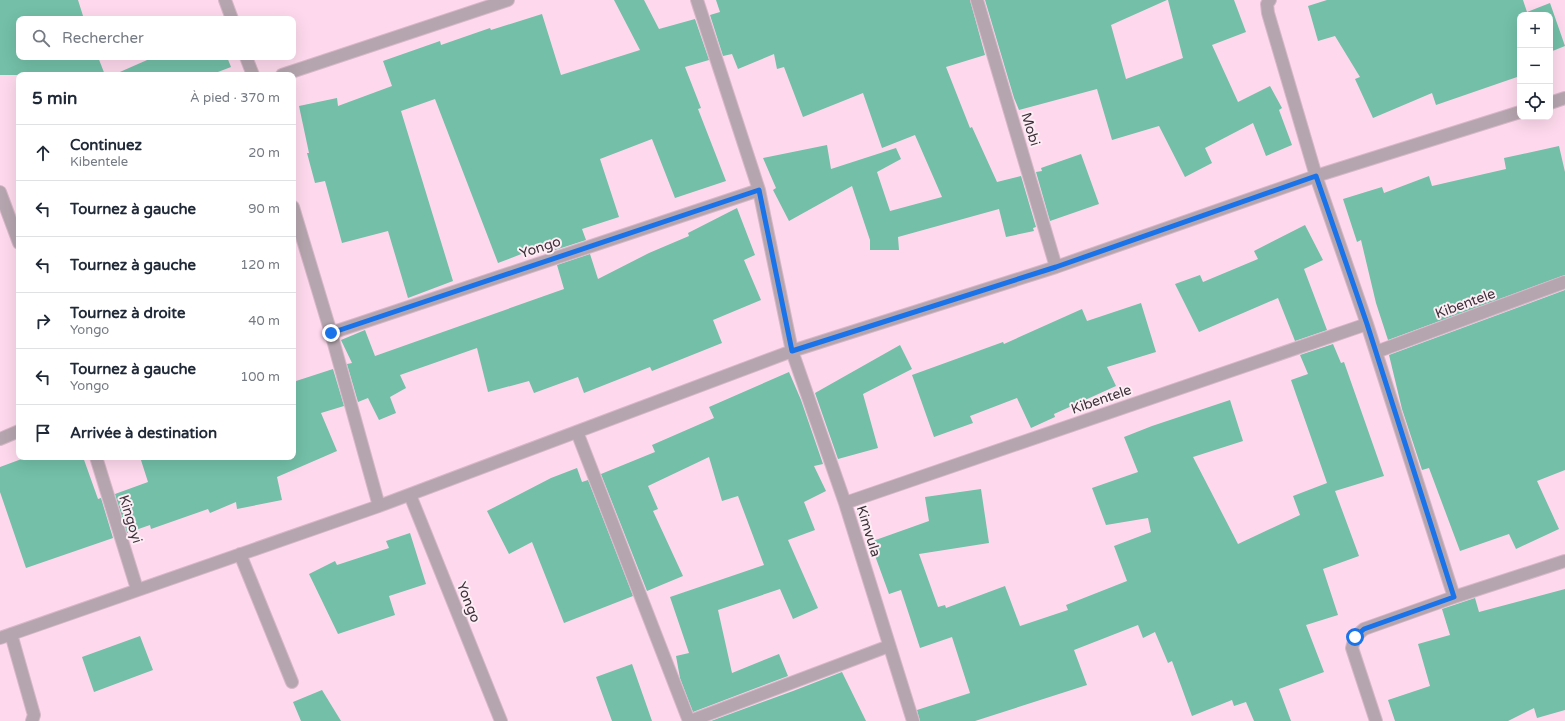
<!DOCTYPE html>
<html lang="fr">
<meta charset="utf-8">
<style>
:root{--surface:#fff;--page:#f2f2f3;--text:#1f2937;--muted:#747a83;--line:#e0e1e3}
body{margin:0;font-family:"Varela Round",sans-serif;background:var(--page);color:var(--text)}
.controls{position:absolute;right:12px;top:12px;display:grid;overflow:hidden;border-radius:8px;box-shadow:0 4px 16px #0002}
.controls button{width:36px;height:36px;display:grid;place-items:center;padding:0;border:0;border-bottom:1px solid var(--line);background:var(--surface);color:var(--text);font:20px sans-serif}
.stop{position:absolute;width:12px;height:12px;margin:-9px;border:3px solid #1a73e8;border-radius:50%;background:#fff}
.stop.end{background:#1a73e8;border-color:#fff;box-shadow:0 1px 4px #0008}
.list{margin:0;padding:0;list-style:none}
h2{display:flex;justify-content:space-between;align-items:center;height:52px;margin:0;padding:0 16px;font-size:17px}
h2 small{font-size:13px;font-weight:400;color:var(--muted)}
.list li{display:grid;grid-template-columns:26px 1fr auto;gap:12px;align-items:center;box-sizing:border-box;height:56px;padding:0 16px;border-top:1px solid var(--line)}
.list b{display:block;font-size:15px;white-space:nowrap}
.list p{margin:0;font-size:13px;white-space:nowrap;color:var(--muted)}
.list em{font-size:13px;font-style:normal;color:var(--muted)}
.icon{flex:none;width:22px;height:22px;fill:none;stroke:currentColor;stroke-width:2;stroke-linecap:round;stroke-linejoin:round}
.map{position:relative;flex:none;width:1565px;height:721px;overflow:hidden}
.search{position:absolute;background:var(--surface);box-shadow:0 4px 16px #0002;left:16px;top:16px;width:280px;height:44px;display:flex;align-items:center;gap:10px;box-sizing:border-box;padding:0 14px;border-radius:8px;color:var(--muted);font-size:15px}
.panel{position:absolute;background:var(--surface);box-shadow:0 4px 16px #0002;left:16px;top:72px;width:280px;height:388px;border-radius:8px}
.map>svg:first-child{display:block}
.building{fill:#73bfa7}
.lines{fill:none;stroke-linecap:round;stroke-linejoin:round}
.minor-casing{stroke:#d8b7c9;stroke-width:14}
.minor{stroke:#b5a5ae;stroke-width:12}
.route{stroke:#1a73e8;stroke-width:5}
.labels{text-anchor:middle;stroke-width:4;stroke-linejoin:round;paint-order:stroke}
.street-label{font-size:14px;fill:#3e3038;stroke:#fcedf5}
</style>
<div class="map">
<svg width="1565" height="721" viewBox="0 0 1565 721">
<rect width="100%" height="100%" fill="#fed9ed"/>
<path class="building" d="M0,0H78L84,19H19V57H98L105,75H0Z
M614,0H644L659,29L695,19L709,60L685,67L701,108L698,109L726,181L675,198L652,139L600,159L619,217L582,229L586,240L552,251L550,243L498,263L435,99L401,111L453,281L408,298L388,231L342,243L325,181L315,183L307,153H309L299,106L337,98L338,106L392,86L383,61L440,41L441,45L490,28L491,30L542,14L561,75L640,50Z
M716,0H970L985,55L946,67L970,128L972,127L997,182L1021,176L1036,227L1033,228L1034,231L1006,237L999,209L898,237L899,250H870V240L852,186L789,221L773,190L776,188L763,158L827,145L831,169L896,148L901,159L877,172L890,211L942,197L915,135L882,148L863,93L803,117L784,67L777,69L774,54L738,69L732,54L723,56L710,15L720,12Z
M985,0H1167L1111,25L1126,79L1183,58L1168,0H1234L1246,32L1212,45L1238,102L1270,86L1282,108L1279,110L1292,145L1266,156L1253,123L1205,148L1212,163L1185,177L1159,126L1112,140L1097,89L1019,110L1014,98Z
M1327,0H1523L1527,12L1550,3L1565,46L1550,52V15H1520V76L1436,105L1432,93L1373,118L1355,79L1360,77L1335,36L1318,41L1308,6Z
M154,57H227L231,67L210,75H113Z
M1559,146L1565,172V275L1388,340L1376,303L1361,240L1357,242L1343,199L1382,187L1384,193L1429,176L1432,186L1506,169L1504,158Z
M1081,154L1099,204L1050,221L1036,172L1042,171L1041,168Z
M737,208L755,255L744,260L761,300L713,320L722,343L652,371L650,367L584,393L578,377L534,393L529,381L488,392L477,348L400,375L406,388L390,397L396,413L379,420L368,398L358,402L347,364L352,363L341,340L365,330L375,356L564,289L557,265L590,254L598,279L649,253L689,236L688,233Z
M1305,225L1323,260L1304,269L1327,330L1295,341L1278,298L1199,332L1175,284L1200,275L1203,282L1258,259L1254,251Z
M1565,290V470L1537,481L1559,529L1516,549L1509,534L1460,551L1429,468L1422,470L1402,409L1389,355Z
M1141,303L1156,352L1107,367L1116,386L1054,414L1055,417L1031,428L1017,398L970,416L973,423L934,437L912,375L1003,342L1004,344L1082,309L1087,321Z
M1333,344L1341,363L1344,362L1384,476L1335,491L1359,556L1323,569L1338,615L1306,625L1324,672L1279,689L1291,721H1254L1246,702L1234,706L1232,700L1192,716L1172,661L1168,663L1155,632L1143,638L1138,625L1074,650L1087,685L975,721H920L917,710L970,693L952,637L920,648L901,590L889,594L870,542L929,521L925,497L981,489L989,543L919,554L938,607L945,605L946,608L1005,586L1020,626L1068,610L1066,605L1127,581L1114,546L1151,532L1148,518L1106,525L1092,488L1138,472L1124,437L1152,426L1230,400L1243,441L1193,457L1238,544L1300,515L1293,496L1327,483L1291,380L1308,374L1300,355Z
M900,345L912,369L863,394L878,448L838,459L815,393Z
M333,369L344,406L321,413L337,451L277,477L282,500L237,509L236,502L210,513L208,509L151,529L150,525L127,533L115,494L148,482L140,457H293V382Z
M789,372L801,400L823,464L814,466L826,491L804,502L815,530L788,540L818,608L793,619L780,589L718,610L732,673L779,654L788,676L693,712L680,678L676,656L689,653L670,597L764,565L738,496L722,501L709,457L648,486L658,509L653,511L683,576L647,591L601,474L655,452L652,445L714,418L709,407Z
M27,457H83L98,499L101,498L113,538L26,568L0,492V467Z
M577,468L582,482L588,480L633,596L564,623L532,542L509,554L487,511L551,478Z
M410,533L426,584L389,596L395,615L338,634L309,574L335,561L337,565L389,548L386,541Z
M1565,589V710L1537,718L1534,708L1508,721H1395L1388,700L1430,686L1418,644L1450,635L1442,609L1475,598L1479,612Z
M140,636L153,670L94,692L82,657Z
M632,664L652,721H612L596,677Z
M842,672L866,721H711L793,691Z
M322,690L341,721H301L293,702Z"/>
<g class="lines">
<defs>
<path id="minor" d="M225,0L232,19
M697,0L759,190L792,351L845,503L913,721
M977,0L1056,267
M1270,0L1267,4L1268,13L1316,176L1367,324L1454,597
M246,57L253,75
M282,75L508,0
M1550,103L1565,98
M0,192L19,243
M293,207L331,333L379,506
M331,333L759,190
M1376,352L1565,282
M577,432L689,721
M0,439L19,431
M96,457L137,589
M410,495L501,721
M845,503L1367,324
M240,554L292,682
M11,634L34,715L32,721
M0,638L379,506L792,351L1056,267L1316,176L1520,112
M690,721L889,646
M1376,721L1352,648L1355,637L1364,629L1454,597L1565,561"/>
</defs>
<use href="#minor" class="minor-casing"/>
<use href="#minor" class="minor"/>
</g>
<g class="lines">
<path class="route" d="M331,333L759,190L792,351L1056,267L1316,176L1367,324L1454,597L1364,629L1355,637"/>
</g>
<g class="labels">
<g class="street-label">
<text transform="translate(1031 129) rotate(73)" y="5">Mobi</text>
<text transform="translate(540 247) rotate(-18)" y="5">Yongo</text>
<text transform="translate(1465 303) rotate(-20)" y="5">Kibentele</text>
<text transform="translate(1101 399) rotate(-19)" y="5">Kibentele</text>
<text transform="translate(131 519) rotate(73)" y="5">Kingoyi</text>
<text transform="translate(869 531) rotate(73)" y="5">Kimvula</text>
<text transform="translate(469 602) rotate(68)" y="5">Yongo</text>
</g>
</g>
</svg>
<div class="controls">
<button>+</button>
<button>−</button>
<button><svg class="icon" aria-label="locate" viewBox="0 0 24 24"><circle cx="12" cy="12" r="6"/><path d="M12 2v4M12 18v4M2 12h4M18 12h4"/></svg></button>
</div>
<div class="stop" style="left:1355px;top:637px"></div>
<div class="stop end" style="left:331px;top:333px"></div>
<div class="search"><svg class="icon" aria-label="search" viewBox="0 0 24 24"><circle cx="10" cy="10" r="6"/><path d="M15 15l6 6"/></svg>Rechercher</div>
<section class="panel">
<h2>5 min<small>À pied · 370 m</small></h2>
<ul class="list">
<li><svg class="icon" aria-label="ahead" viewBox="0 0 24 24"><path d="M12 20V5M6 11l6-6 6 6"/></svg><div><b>Continuez</b><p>Kibentele</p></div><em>20 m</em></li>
<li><svg class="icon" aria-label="left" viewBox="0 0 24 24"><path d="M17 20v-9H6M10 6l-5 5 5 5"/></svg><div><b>Tournez à gauche</b></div><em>90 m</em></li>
<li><svg class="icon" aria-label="left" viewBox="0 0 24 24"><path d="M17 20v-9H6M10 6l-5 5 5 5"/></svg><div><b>Tournez à gauche</b></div><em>120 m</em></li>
<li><svg class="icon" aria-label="right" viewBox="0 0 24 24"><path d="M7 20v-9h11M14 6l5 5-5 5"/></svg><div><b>Tournez à droite</b><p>Yongo</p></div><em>40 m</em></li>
<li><svg class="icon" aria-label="left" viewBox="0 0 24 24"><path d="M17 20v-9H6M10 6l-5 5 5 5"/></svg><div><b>Tournez à gauche</b><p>Yongo</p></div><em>100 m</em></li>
<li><svg class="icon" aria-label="arrive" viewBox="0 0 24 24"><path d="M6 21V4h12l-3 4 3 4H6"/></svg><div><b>Arrivée à destination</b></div></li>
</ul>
</section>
</div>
